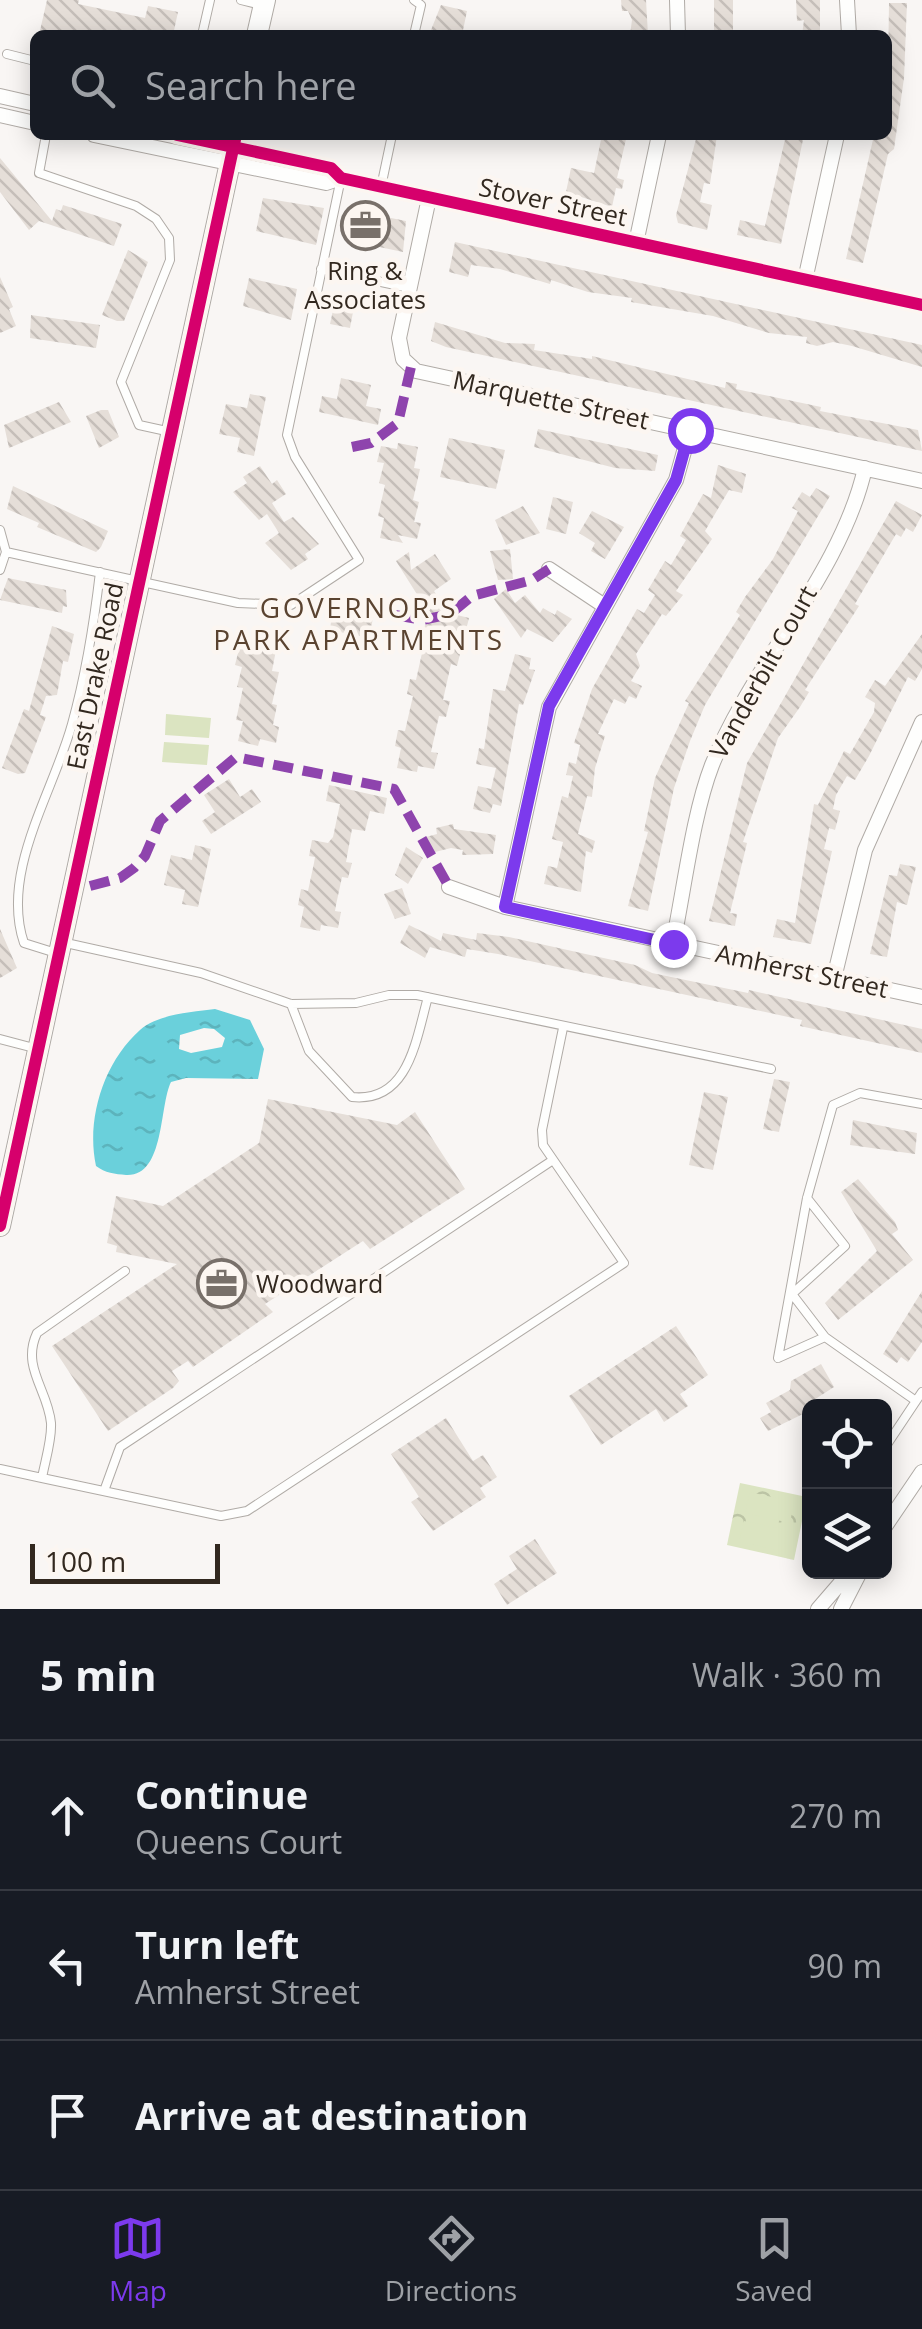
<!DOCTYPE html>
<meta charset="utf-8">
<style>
:root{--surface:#171b24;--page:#242831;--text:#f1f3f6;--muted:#9ea1a6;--line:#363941;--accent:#7c3aed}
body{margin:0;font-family:"Open Sans",sans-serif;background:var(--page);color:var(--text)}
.controls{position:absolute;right:30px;bottom:30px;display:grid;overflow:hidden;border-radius:15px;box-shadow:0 5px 25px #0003}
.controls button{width:90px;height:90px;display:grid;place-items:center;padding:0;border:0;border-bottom:2px solid var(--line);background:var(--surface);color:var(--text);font:50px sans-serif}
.scale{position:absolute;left:30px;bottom:25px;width:190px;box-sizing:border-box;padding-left:10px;border:5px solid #32281f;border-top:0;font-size:28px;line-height:35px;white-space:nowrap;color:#32281f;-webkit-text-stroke:8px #fcf6f1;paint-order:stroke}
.stop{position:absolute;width:30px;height:30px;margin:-22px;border:8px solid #7c3aed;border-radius:50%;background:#fff}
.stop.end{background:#7c3aed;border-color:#fff;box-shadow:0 2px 10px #0008}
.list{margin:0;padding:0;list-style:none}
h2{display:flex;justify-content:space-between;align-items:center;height:130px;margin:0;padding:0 40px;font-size:42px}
h2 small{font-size:32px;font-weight:400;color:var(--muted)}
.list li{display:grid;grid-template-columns:65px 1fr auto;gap:30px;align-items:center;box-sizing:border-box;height:150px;padding:0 40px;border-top:2px solid var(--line)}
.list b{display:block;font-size:38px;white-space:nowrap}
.list p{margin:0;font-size:32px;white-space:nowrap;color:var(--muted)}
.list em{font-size:32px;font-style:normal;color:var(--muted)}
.icon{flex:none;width:55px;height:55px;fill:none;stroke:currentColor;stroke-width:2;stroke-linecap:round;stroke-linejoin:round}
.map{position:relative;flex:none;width:922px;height:1609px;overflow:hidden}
.search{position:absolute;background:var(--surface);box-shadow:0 5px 25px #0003;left:30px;right:30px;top:30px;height:110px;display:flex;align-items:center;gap:25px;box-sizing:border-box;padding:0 35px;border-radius:15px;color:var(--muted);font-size:38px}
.sheet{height:580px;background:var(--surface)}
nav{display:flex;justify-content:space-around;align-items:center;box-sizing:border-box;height:140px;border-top:2px solid var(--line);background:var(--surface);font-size:28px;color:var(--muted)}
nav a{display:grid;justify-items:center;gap:5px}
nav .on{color:var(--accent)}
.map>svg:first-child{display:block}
.park{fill:url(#park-crowns)}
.pitch{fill:#dbe4c1}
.water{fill:url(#water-ripples);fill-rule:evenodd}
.building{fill:url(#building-back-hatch)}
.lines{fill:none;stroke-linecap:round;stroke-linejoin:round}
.lane-casing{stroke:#b0aba6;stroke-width:10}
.street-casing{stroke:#b0aba6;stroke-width:16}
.secondary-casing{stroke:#b0aba6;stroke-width:22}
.lane{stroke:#fefefd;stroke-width:8}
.street{stroke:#fefefd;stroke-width:14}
.secondary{stroke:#fefefd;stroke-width:20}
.quiet{stroke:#8e44ad;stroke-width:10;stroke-dasharray:20 10;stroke-linecap:butt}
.cycleway-casing{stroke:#fcf6f1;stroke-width:19}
.cycleway{stroke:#d6006c;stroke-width:12}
.route{stroke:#7c3aed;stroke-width:12}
.labels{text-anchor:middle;stroke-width:9;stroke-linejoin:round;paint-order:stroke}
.street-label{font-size:25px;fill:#32281f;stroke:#fcf6f1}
.poi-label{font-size:25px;fill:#32281f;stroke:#fcf6f1}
.neighbourhood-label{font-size:28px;letter-spacing:2.5px;fill:#5a4330;stroke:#fcf6f1}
</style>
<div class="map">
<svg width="922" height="1609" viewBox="0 0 922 1609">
<defs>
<pattern id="park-crowns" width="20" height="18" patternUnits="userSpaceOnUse" patternTransform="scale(2.5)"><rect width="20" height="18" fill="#dbe4c1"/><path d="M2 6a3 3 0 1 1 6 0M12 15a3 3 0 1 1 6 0" fill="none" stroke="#bcc4a5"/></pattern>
<pattern id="water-ripples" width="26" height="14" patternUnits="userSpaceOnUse" patternTransform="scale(2.5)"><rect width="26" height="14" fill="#6ad0db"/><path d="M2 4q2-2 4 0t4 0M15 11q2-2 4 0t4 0" fill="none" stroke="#5cb3bc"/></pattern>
<pattern id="building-back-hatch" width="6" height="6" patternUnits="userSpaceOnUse" patternTransform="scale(2.5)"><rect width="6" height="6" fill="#e5ded8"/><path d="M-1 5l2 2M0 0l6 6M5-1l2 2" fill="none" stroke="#c5beb9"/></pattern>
</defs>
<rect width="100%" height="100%" fill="#f9f6f4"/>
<path class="park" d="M740,1483L807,1497L794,1560L727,1545Z"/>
<path class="pitch" d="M166,714L211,718L209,738L165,735Z
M164,742L209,745L207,765L162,762Z
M750,1492L794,1502L790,1523L745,1513Z
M744,1521L788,1530L783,1551L739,1542Z"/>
<path class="water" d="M215,1009L250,1020L264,1049L258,1079L186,1078L171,1082C159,1106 165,1177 126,1175C115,1174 105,1173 96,1166C86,1120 103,1063 140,1030C158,1014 192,1012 215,1009ZM204,1028L214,1029L225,1038L222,1047L191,1053L179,1049L180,1035Z"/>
<path class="building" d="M47,0H79L78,4L145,18L148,6L178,12L173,35H90L65,30L64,35H39Z
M621,0H646L648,35H630L632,20L628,11H622Z
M714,0H733V35H714Z
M796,0H820V35H802L804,20L797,21Z
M889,3H907L904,78L894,149L888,154L863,263L846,259L874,135H887Z
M441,5L467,11L462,35H429Z
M602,135H627L617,178L624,180L622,189L616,188L612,207L566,192L571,168L594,173Z
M697,135H717L710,184L704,183L700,202L712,205L707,230L678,223L676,215Z
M786,135H804L781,244L737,235L740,220L765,226Z
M0,158L52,221L56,209L61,211L63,205L122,224L114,246L39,221L29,230L0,192Z
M263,198L324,208L316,245L256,231Z
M359,204L378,208L376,215L406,221L403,252L351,241Z
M455,242L922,345V367L852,346L833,342L817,346L806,343L807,337L769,333L713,316L631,302L632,298L588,292L551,280L550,284L500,269L471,265L468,277L449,272Z
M128,250L148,262L124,321H117L102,315Z
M0,277L13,307L9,309L16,326L0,333Z
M249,278L297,289L291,320L243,306Z
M337,292L356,296L350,328L330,324Z
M31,315L100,325L96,348L30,338Z
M435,322L505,343L535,344L534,350L592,359V356L725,388L726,382L737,384L736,389L821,407L820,411L918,430L922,451L446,347L431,341Z
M341,378L371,385L366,406L381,409L378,425L319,412L322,396L337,399Z
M250,394L266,397L254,456L237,452L240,438L219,434L226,404L247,408Z
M59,402L71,422L9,448L4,425Z
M101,410H108L119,437L99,448L86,416Z
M538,429L658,455L655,471L615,468L534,447Z
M449,438L505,450L496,489L440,477Z
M398,443L418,447L414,468L420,469L413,500L419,502L414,522L421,523L417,539L398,535L403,543L380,538L384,518L378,516L385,485L379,483L384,463L377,462L381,446L397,449Z
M718,465L746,474L742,493L729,490L705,531L712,539L676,591L683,595L666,616L662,614L636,654L640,666L631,681L642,686L636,699L629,696L625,704L614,699L598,734L605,736L595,768L592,797L587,796L578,834L595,841L592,853L586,851L581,892L544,884L548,866L557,868L563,842L552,839L562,796L568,798L573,776L566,775L569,762L576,764L580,745L574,743L592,689L637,609L644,613L655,595L648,590L665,561L671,565L686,540L680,536L703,494L711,498Z
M260,466L272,484L277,480L286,494L272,503L284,522L293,517L319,544L305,554L308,559L291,570L265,543L279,533L267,514L259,520L233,492L247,483L243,477Z
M13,486L108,531L101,547L96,552L37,527L39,523L7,509Z
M816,488L830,496L705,705L690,741L674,788L648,911L628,906L648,832L644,831L655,778L689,703L685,701L740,615L736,612L745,597L773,559L798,511L792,508L802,492L810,497Z
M553,497L573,502L566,534L546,529Z
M896,501L922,515L913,532L906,528L901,537L896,534L855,604L859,606L805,690L809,692L800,707L778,738L743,842L747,843L730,913L737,914L735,926L709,921L747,763Z
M523,506L540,533L506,545L495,520Z
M592,511L624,527L605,559L591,551L595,543L579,533Z
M510,549L513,579L498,580L490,551Z
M409,552L411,570L435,554L451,579L434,591L449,613L469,618L457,666L451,664L443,700L450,701L446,717L439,716L431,752L438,753L434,769L418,766L417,772L397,768L401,748L395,746L398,730L405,731L413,696L407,694L410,679L416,680L424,644L417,642L430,615L396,561Z
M8,578L66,590L67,607L63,606L62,613L0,600Z
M506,589L515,603L525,595L540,613L543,608L555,615L557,610L572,619L553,642L527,629L521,638L494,599Z
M351,609L374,613L369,638L330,630L331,622L350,615Z
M52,626L74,634L68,662L63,661L57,695L46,696L40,715L46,717L25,773L18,774L2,768L24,709L29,711Z
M922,634V669L915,681L908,677L869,756L855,780L847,776L836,795L833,809L840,811L835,830L829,828L824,849L832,851L811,944L773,937L777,919L795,923L814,804L818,805L844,751L850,754L874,712L875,703L865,697L875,680L885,686Z
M257,646L276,650L272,671L279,672L272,704L277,705L273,725L279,727L276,743L260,739L258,746L238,741L243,721L236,720L243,688L237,687L242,667L235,665L239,649L255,652Z
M515,654L531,658L529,669L535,670L523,705L519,704L501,806L493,804L490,813L473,809L478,786L491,789L496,768L476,764L479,748L484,749L493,689L505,691Z
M229,779L240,797L252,789L261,802L211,834L202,821L215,812L204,795Z
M329,785L387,798L384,814L370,811L365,831L352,829L346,862L352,863L348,878L342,877L336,905L335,911L341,912L338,928L321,925L320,931L300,927L304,907L298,905L301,889L308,891L314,863L315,857L309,856L312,840L328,843L333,837L340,804L326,801Z
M453,824L454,829L496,835L493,854L462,855L463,850L451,848L431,853L426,837L437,834L436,828Z
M195,845L211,849L198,907L182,904L185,890L164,885L171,855L192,860Z
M406,847L423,858L408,884L395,875Z
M900,864L916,867L907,905L897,902L887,957L870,954L889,875L897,876Z
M402,888L411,914L395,919L384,894Z
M409,925L441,941L443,933L476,940L477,933L509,937L635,965L652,973L748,993L749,990L922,1029V1053L800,1026L802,1020L498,954L467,949L465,957L430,947L425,958L400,943Z
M0,929L17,968L0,978Z
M774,1079L790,1082L779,1132L763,1129Z
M704,1092L728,1097L713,1170L689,1165Z
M268,1099L397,1125L415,1112L465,1189L370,1249L363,1241L265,1304L273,1312L193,1367L188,1361L172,1371L179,1381L173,1388L108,1431L52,1346L177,1264L116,1252L117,1246L107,1243L116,1196L163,1206L259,1143Z
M853,1120L917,1133L915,1154L850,1145Z
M858,1179L895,1222L898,1230L892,1234L913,1260L838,1320L825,1303L877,1251L841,1192Z
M922,1291V1342L908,1362L901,1357L897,1363L883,1354Z
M676,1326L708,1375L680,1394L688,1406L664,1422L656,1409L601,1445L569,1396Z
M821,1364L834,1387L806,1405L803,1414L768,1431L760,1418L771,1412L766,1403L790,1390L791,1381Z
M446,1418L473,1461L483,1455L497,1477L480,1488L486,1497L433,1531L411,1502L419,1497L391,1454Z
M535,1539L557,1573L507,1605L494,1584L517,1569L509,1556Z"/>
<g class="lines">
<defs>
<path id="lane" d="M241,0L261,5
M414,0L421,5L414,35
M202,35L210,0
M7,54L35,61
M46,135L39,173L136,206L156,219L169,238L170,260L121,382L139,425L171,432
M381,187L392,135
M321,269L409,288
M0,530L6,552L0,570
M6,552L238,603L291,605L359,560L295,457L287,435L341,178
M66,943L201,973L291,1004L356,1003L389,995H417L771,1069
M56,953L24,943C0,872 53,793 72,724C86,674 94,624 100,572
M291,1004L309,1051L352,1097C409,1103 416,1039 428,997
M0,1039L34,1048
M807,1198L845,1246L792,1294L825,1337L916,1401
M825,1337L778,1358L807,1198L833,1105L860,1093L922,1104
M884,1449L922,1392
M0,1469L42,1478C45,1461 52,1440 51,1423C48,1390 21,1367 37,1333L125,1271
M42,1478L221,1516L247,1511L624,1263L543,1145L542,1130L563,1028
M104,1491L120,1447L553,1160"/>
<path id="street" d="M677,0L678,35
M847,0L849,35
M0,96L35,104
M0,115L35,123
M94,135L326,183L341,178
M177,135L331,168L341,178L922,305
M429,198L399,338L403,359L416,371L922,481
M636,243L659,135
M805,280L837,135
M549,569L603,605
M449,887L505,907L922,997
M505,907L549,707L676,480L690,430
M673,943C684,890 693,814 712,765C752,665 842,571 865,468
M834,978L865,850L922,722
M884,1528L922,1472
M818,1609L850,1572
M841,1609L860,1572"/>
<path id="secondary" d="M257,35L265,0
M0,1226L236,135"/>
</defs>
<use href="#lane" class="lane-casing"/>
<use href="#street" class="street-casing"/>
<use href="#secondary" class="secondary-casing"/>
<use href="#lane" class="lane"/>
<use href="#street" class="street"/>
<use href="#secondary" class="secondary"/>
<path class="quiet" d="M352,447L371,443L398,423L411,367
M395,615L423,620L450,614L472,596L532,580L549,569
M90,886L120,878L134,868L145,856L160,821L236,757L394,789L449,887"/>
<defs>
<path id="cycleway" d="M177,135L331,168L341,178L922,305
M0,1226L236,135"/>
</defs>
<use href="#cycleway" class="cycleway-casing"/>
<use href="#cycleway" class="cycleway"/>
</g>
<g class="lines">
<path class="route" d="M673,944L505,907L549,706L676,480L690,430"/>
</g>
<defs>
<symbol id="office-ring" viewBox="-11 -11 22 22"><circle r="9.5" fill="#fcf6f1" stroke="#78706a" stroke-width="1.5"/><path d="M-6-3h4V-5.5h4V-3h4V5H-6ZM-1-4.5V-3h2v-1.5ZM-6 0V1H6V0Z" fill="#78706a"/></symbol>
</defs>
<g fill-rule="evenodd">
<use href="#office-ring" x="338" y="198" width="55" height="55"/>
<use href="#office-ring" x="194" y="1256" width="55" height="55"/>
</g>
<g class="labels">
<g class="street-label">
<text transform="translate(553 202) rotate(12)" y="9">Stover Street</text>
<text transform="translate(551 400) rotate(12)" y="9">Marquette Street</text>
<text transform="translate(763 672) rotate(-61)" y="9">Vanderbilt Court</text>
<text transform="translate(95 676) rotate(-78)" y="9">East Drake Road</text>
<text transform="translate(802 971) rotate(12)" y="9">Amherst Street</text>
</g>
<g class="poi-label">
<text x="365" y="280">Ring &amp;<tspan x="365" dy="29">Associates</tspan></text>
<text x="256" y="1293" text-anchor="start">Woodward</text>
</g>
<g class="neighbourhood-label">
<text x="359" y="618">GOVERNOR'S<tspan x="359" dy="32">PARK APARTMENTS</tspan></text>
</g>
</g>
</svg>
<div class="controls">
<button><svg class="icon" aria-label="locate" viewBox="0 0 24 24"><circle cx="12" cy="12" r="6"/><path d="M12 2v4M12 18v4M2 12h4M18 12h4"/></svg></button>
<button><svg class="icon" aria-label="layers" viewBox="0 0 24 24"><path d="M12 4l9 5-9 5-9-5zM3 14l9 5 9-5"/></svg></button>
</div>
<div class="scale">100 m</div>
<div class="stop" style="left:690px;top:430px"></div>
<div class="stop end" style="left:673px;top:944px"></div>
<div class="search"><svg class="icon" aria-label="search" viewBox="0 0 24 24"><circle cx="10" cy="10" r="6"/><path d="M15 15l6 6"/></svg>Search here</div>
</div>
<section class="sheet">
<h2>5 min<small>Walk · 360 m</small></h2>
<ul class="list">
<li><svg class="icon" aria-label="ahead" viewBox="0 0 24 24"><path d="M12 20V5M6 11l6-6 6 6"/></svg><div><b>Continue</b><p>Queens Court</p></div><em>270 m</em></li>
<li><svg class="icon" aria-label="left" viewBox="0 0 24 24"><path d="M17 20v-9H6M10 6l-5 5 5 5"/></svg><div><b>Turn left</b><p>Amherst Street</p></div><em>90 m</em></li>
<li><svg class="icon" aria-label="arrive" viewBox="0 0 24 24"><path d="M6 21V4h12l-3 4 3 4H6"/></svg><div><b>Arrive at destination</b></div></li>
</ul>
</section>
<nav>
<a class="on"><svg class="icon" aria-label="map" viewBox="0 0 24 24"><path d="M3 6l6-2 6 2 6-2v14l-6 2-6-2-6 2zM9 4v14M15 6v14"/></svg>Map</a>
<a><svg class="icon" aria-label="directions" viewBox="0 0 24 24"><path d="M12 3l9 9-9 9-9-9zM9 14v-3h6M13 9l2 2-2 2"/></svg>Directions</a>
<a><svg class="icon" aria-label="saved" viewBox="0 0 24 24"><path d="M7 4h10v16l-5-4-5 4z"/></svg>Saved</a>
</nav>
